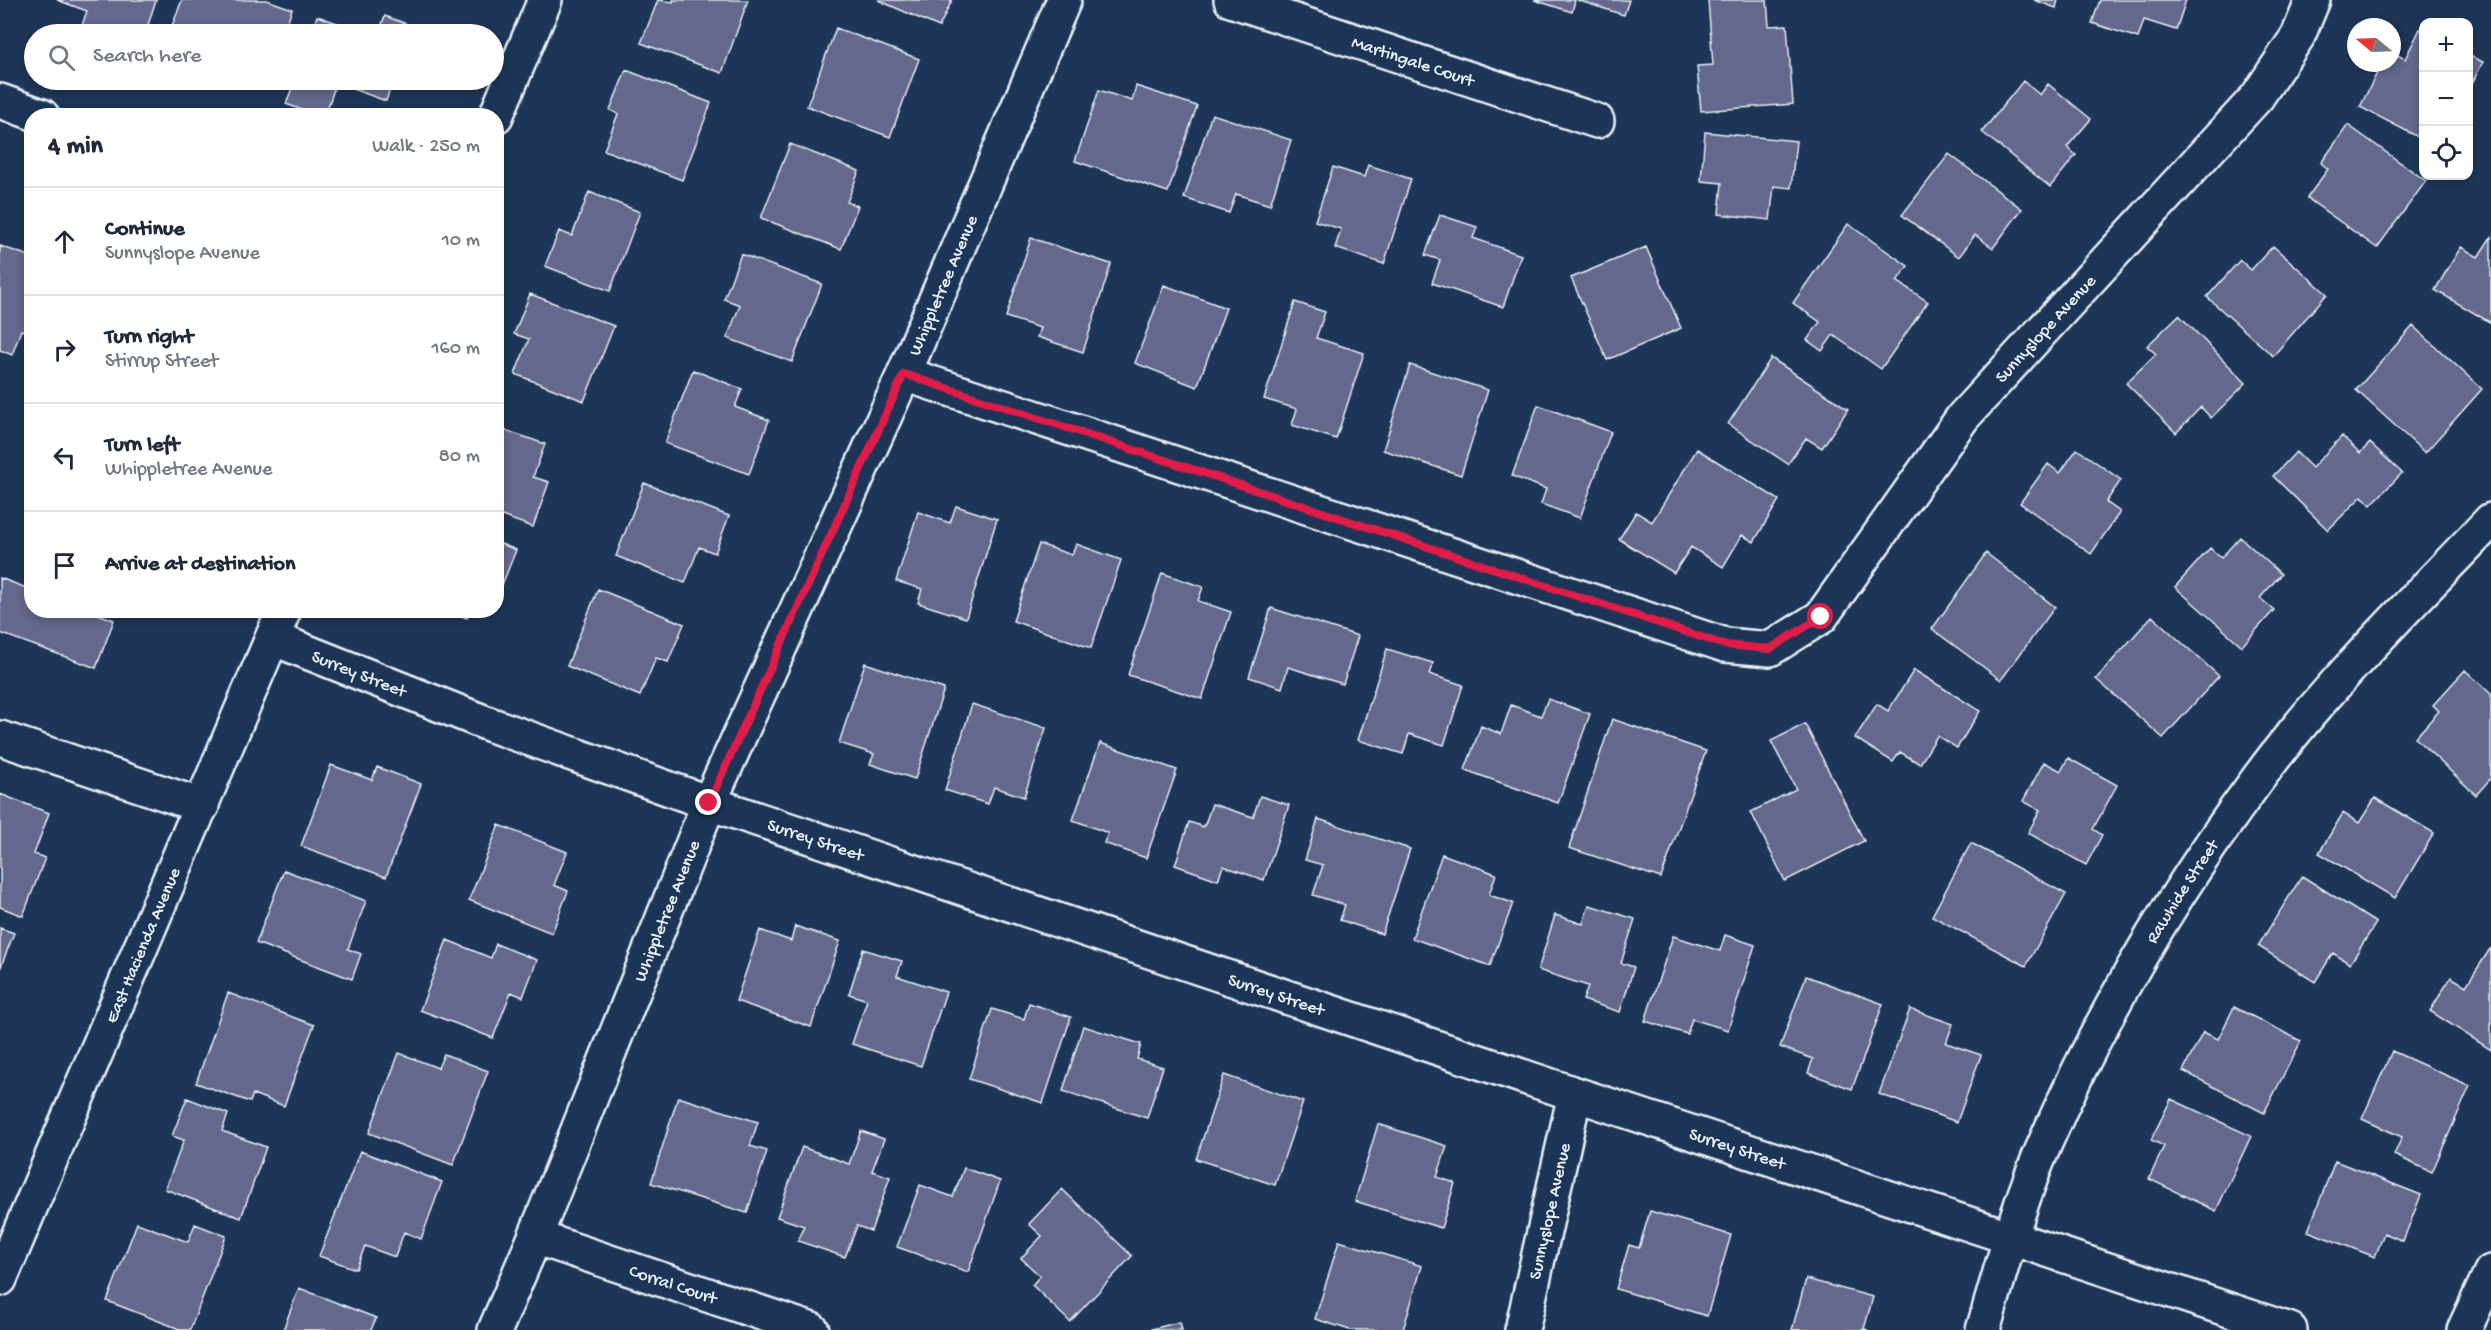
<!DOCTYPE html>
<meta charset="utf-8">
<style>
:root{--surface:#fff;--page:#f6f6f7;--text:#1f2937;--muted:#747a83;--line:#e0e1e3}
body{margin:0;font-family:"Gochi Hand",sans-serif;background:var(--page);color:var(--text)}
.controls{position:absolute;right:18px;top:18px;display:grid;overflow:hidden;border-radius:12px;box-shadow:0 3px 9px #0003}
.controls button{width:54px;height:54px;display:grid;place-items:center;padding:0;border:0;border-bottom:2px solid var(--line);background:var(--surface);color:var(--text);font:30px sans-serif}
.compass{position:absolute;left:2347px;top:18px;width:54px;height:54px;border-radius:50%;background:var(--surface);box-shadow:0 3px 9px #0003;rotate:289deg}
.stop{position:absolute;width:18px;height:18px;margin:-14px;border:4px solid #e11d48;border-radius:50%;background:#fff}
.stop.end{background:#e11d48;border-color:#fff;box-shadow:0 2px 6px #0008}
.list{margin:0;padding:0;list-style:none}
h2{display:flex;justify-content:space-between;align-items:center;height:78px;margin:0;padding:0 24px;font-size:26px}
h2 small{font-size:20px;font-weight:400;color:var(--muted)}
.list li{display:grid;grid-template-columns:39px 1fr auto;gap:18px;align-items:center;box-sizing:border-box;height:108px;padding:0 24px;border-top:2px solid var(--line)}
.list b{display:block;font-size:22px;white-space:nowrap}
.list p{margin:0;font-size:20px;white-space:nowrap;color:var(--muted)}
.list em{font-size:20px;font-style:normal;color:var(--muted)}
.icon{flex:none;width:33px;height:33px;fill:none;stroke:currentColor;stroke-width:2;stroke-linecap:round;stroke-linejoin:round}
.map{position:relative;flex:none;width:2491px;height:1330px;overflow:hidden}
.search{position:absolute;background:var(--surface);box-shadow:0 3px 9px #0003;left:24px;top:24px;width:480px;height:66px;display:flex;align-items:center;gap:15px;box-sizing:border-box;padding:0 21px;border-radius:33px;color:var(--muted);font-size:22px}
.panel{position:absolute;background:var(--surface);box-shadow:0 3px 9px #0003;left:24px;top:108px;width:480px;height:510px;border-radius:24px}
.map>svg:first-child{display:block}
.building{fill:#64678c;stroke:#e8f1f8;stroke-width:1.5}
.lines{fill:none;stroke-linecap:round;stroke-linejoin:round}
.minor-casing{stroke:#e8f1f8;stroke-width:38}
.major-casing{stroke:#e8f1f8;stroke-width:38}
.minor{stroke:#1d3557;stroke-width:33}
.major{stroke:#1d3557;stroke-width:33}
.route{stroke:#e11d48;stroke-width:8}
.labels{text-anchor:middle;stroke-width:4.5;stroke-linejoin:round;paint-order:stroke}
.street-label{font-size:18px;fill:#e8f1f8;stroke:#1d3557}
</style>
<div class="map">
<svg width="2491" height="1330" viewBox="0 0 2491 1330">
<rect width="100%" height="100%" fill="#1d3557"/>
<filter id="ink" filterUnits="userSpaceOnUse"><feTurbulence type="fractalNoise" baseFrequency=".0167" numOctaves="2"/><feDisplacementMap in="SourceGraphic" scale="12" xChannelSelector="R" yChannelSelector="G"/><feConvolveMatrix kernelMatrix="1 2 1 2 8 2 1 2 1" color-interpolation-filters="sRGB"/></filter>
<g filter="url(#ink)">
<path class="building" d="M57,0H156L145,34H79L87,11Z
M182,0H267L292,9L283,34H169Z
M658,0L673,2V0H748L722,73L641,43Z
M878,0H952L939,27Z
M1534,0H1575L1572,12Z
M1577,0H1629L1624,15Z
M1708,0H1767L1769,26L1787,25L1793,104L1701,111L1697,66L1713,65Z
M2034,0H2058L2056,8Z
M2100,0H2186L2176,30L2144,20L2138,38L2092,23Z
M317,16L369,34H311Z
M385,16L412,26L409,34H378Z
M836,28L919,59L890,137L807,106Z
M2420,29L2424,31V140L2360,107L2382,63H2392V52L2405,59Z
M2468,55L2483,62L2468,91Z
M626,70L711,103L682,180L604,150L618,114L610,110Z
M295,80H393L386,101L336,83L325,116H319L286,104Z
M2023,81L2040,95L2048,84L2091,119L2067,147L2076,155L2050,187L1982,132Z
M1136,86L1197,106L1168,192L1075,161L1099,90L1132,101Z
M1212,114L1291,140L1270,205L1236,194L1229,213L1184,198Z
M2348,125L2426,181L2377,248L2307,198L2328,169L2321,163Z
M1705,132L1796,141L1791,188L1774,186L1770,220L1719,214L1722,183L1701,181Z
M790,144L859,171L847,202L858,206L841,249L761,218Z
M1949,154L2022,209L1993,248L1975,235L1959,257L1902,215Z
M1368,165L1411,179L1384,264L1335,248L1341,229L1315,221L1333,167L1364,177Z
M589,192L640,212L610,291L545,266L559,231L572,236Z
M1440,215L1477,227L1473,238L1521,255L1503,307L1432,283L1440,260L1425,255Z
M1848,224L1908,266L1897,281L1928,302L1881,369L1833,335L1822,351L1807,340L1820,322L1793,303Z
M2491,237V323L2435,290L2461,247L2478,257Z
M1031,238L1111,264L1083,352L1037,337L1040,328L1006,317Z
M0,246L32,257V334L21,330L12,355L0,350Z
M2273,246L2327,294L2273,356L2207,297L2240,260L2251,270Z
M1646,247L1681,328L1607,360L1571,278Z
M741,254L822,284L792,362L727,338L740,305L724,299Z
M1164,285L1226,308L1197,387L1135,363Z
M530,294L614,326L584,401L515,374L529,339L514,334Z
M1295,302L1325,312L1316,338L1364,353L1336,439L1292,425L1297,409L1264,399Z
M2179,315L2246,383L2211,418L2201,407L2176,433L2126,383L2156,354L2147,346Z
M2413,326L2482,389L2425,453L2356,390Z
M1771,358L1848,409L1822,448L1806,438L1788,464L1728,424Z
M1410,365L1488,390L1461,475L1383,450Z
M693,370L742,389L735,407L769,420L749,474L665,443Z
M1538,405L1611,432L1580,518L1541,504L1546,489L1512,476Z
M496,427L545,444L533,477L549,482L533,527L496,514Z
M2342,436L2360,453L2370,443L2402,473L2371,505L2362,496L2328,530L2273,476L2296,452L2312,468Z
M1697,449L1779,500L1754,542L1742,535L1723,567L1691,547L1674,573L1619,539L1636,512L1652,522Z
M2077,449L2121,480L2106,502L2120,512L2091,554L2020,503L2048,464L2060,473Z
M644,483L729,516L715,553L699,547L685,583L616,556Z
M956,506L997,519L966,618L918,603L922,589L896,581L918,512L950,523Z
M2240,537L2281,574L2260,598L2274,610L2242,646L2175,587L2210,548L2221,558Z
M496,542L516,550L496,600Z
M1039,544L1072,555L1076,544L1121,560L1091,648L1013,621Z
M1986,553L2055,607L2001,680L1932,629Z
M1162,573L1203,587L1198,601L1231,612L1202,699L1128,675Z
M0,578L32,590V610H87L114,620L96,668L0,633Z
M598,589L684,624L668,662L656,658L640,696L567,666Z
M1271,608L1358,636L1343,684L1288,667L1282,688L1249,677Z
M447,610H470L467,618Z
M2152,616L2219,676L2163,738L2096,679Z
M1387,649L1433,663L1429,674L1463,685L1444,745L1409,734L1403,754L1358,740Z
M865,663L944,689L915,779L870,764L874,754L839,743Z
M1914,670L1980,711L1957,748L1937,736L1920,764L1900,752L1893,762L1855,738L1877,704L1888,711Z
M2465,670L2491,694V778L2476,795L2415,738L2439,711L2433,705Z
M1548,699L1590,714L1558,803L1465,770L1481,726L1501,734L1511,705L1541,716Z
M972,704L1046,728L1024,797L994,787L988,804L945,790Z
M1612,719L1706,751L1661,878L1569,848Z
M1805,724L1864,841L1785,881L1751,812L1796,789L1771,741Z
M1100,743L1177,770L1146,858L1104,843L1108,833L1073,820Z
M2068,758L2117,785L2093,829L2102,835L2086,865L2028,833L2040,810L2023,801L2044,762L2061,771Z
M331,765L372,780L377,767L421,784L386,877L301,846Z
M0,794L49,813L34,854L45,858L23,916L0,907Z
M1260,796L1289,805L1264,880L1223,866L1218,880L1175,865L1189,822L1204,827L1212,804L1253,817Z
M2375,798L2434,833L2395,898L2319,853L2343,813L2359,823Z
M1318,819L1410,849L1382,934L1340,920L1345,905L1313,895L1323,865L1305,860Z
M499,825L567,852L554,885L568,891L552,933L469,900Z
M1971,843L2066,894L2026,966L1932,916Z
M1442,854L1496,874L1489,895L1513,903L1490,966L1412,938Z
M284,870L366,901L348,949L361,954L352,979L256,943Z
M2302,876L2376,923L2350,964L2333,953L2315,982L2258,946Z
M1589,905L1635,919L1621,963L1634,967L1620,1012L1583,1000L1588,986L1538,970L1555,915L1583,924Z
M795,926L840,941L811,1027L736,1001L760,930L791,941Z
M0,928L14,933L0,969Z
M1725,935L1755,945L1728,1030L1692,1019L1687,1034L1645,1021L1673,936L1720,951Z
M447,940L491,958L496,944L537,960L523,997L511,992L493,1038L420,1010Z
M863,949L902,961L897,976L946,992L921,1066L852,1044L867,1000L849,994Z
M2490,949H2491V1050L2430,1011L2451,977L2466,986Z
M1806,976L1883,1004L1852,1089L1808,1073L1813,1059L1780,1047Z
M228,993L314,1025L284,1106L253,1094L250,1102L196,1083Z
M1029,1003L1071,1017L1043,1103L969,1079L992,1009L1024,1019Z
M2234,1007L2301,1041L2264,1113L2183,1071L2203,1032L2218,1039Z
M1910,1009L1953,1024L1946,1043L1981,1055L1957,1122L1879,1094Z
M1083,1026L1141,1044L1137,1059L1163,1067L1147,1118L1063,1091Z
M2392,1051L2470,1086L2432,1172L2394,1155L2402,1137L2362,1119Z
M399,1053L438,1068L444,1054L488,1071L453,1165L369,1133Z
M1224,1075L1303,1102L1275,1185L1196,1159Z
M678,1097L758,1122L750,1146L767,1151L747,1213L651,1183Z
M187,1098L228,1114L222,1131L266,1147L241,1218L165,1189L184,1140L172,1136Z
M2171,1099L2251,1136L2216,1211L2149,1179L2164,1146L2151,1140Z
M1378,1124L1447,1146L1437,1177L1455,1183L1441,1228L1355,1201Z
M861,1131L884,1139L872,1171L890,1177L871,1231L857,1226L845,1257L798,1241L804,1226L777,1217L802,1147L849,1164Z
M360,1151L442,1182L421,1239L404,1232L395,1257L365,1246L356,1269L319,1256Z
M2335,1161L2421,1195L2403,1241L2384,1233L2375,1257L2308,1231Z
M964,1168L1000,1181L968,1272L897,1247L920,1185L953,1197Z
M1062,1189L1132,1256L1070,1322L1032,1285L1040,1276L1021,1258L1042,1236L1029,1224Z
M1650,1211L1731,1235L1707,1316L1616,1289L1629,1245L1639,1248Z
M137,1223L188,1242L195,1224L226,1236L190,1330H182L107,1301Z
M1339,1241L1422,1266L1403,1330H1350L1315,1319Z
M1806,1279L1873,1297L1864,1329L1868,1330H1792Z
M299,1288L376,1318L371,1330H283Z
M1180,1322L1182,1330H1148Z"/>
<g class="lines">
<defs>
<g id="minor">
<path id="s1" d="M1231,0L1597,121"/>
<path d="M0,101L42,116"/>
<path id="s2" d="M904,374L1725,645L1770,649L1821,617L1963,417L2257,97L2298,36L2313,0"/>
<path id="s3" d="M272,638L486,723L709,803L1575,1094L2290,1330"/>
<path d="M0,738L202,806"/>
<path id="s4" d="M535,1237L812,1330"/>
<path id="s5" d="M495,1330L535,1237L709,803L904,374L1064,0"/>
<path id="s6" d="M1522,1330L1575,1094"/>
<path id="s7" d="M1983,1330C2002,1267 2019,1201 2046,1141C2102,1013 2174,892 2257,780C2326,686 2411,604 2491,520"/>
<path d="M2464,1330L2491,1272"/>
</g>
<g id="major">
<path d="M496,116L545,0"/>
<path id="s8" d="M0,1279L284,610"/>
</g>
</defs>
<use href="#minor" class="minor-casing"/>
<use href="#major" class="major-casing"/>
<use href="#minor" class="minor"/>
<use href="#major" class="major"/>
</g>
</g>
<g class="lines" filter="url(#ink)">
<path class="route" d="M709,803L904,374L1725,645L1770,649L1821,617"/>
</g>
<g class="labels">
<g class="street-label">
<text dy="6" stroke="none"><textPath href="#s1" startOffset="192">Martingale Court</textPath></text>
<text dy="6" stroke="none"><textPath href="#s5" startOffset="1137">Whippletree Avenue</textPath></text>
<text dy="6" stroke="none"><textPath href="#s2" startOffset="1336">Sunnyslope Avenue</textPath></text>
<text dy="6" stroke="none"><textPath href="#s3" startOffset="94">Surrey Street</textPath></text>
<text dy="6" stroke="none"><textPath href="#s3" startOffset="580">Surrey Street</textPath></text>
<text dy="6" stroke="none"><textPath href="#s7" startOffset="484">Rawhide Street</textPath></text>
<text dy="6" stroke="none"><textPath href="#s5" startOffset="453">Whippletree Avenue</textPath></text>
<text dy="6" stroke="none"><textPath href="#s8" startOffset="363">East Hacienda Avenue</textPath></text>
<text dy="6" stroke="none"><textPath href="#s3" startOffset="1066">Surrey Street</textPath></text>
<text dy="6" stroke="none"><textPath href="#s3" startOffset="1552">Surrey Street</textPath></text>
<text dy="6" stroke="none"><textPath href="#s6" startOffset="122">Sunnyslope Avenue</textPath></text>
<text dy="6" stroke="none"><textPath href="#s4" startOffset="146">Corral Court</textPath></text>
</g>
</g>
</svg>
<div class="controls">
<button>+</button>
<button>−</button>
<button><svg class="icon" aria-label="locate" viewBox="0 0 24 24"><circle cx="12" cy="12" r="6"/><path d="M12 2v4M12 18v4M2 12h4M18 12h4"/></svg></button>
</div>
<svg class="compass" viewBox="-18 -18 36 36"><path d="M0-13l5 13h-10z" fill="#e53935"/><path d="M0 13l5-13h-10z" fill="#747a83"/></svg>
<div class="stop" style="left:1821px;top:617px"></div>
<div class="stop end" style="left:709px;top:803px"></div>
<div class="search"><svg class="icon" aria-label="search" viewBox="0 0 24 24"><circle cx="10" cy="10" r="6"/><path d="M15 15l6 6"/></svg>Search here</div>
<section class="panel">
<h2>4 min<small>Walk · 250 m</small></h2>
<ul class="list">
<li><svg class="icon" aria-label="ahead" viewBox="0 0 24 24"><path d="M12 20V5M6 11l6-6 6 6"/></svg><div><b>Continue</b><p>Sunnyslope Avenue</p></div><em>10 m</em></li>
<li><svg class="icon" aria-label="right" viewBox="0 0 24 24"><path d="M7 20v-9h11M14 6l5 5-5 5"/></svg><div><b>Turn right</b><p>Stirrup Street</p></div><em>160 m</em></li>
<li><svg class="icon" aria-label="left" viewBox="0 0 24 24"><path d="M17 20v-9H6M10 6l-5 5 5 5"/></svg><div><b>Turn left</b><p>Whippletree Avenue</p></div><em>80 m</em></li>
<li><svg class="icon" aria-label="arrive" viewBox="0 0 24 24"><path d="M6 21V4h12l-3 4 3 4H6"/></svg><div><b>Arrive at destination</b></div></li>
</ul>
</section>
</div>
